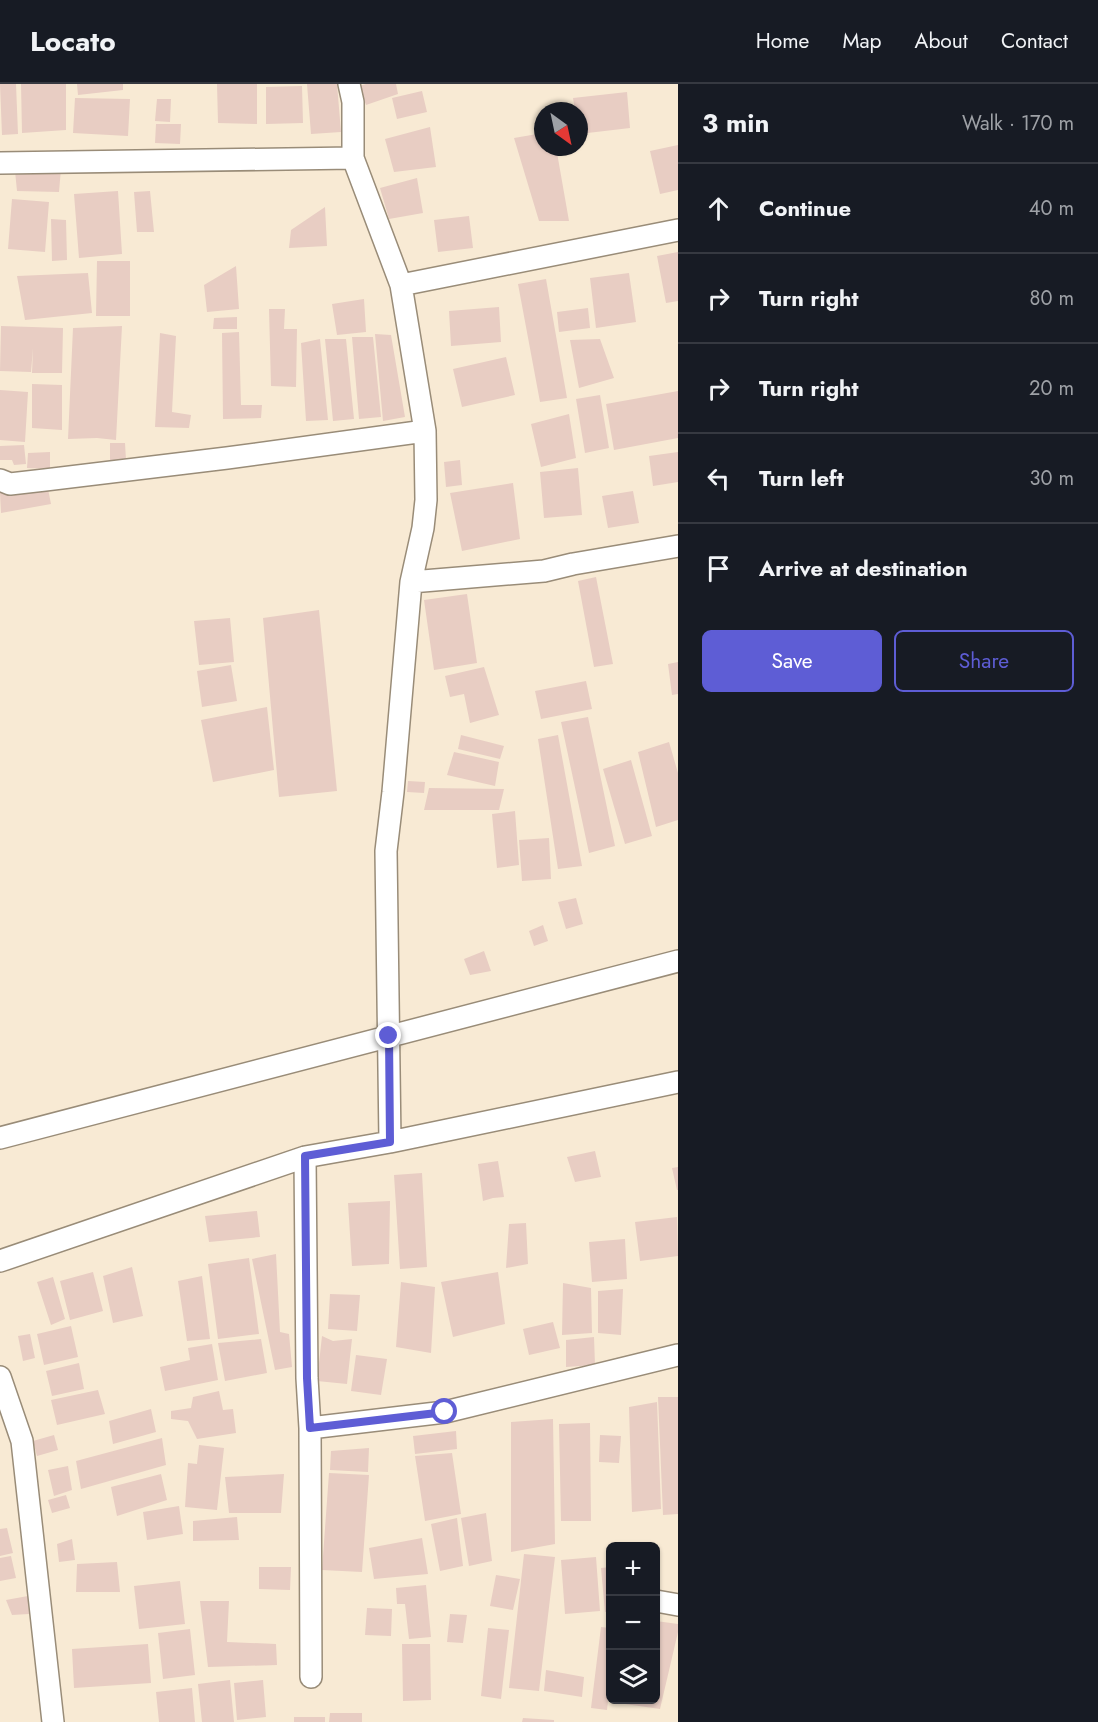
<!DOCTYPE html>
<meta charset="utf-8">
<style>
:root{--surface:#171b24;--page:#242831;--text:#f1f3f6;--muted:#9ea1a6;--line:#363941;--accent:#5e5dd5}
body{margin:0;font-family:Jost,sans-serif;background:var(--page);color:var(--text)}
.controls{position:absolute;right:18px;bottom:18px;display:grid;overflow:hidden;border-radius:9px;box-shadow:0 2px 4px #0004}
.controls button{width:54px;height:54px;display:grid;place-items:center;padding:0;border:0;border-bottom:2px solid var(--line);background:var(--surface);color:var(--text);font:30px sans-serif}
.compass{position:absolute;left:534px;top:18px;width:54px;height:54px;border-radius:50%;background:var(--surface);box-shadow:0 2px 4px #0004;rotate:147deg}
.stop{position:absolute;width:18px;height:18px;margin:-14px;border:4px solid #5e5dd5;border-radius:50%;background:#fff}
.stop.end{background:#5e5dd5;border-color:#fff;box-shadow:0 2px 6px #0008}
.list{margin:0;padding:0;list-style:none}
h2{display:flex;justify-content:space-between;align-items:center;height:78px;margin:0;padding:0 24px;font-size:26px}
h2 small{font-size:20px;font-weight:400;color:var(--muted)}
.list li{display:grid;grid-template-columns:39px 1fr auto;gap:18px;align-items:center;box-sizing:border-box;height:90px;padding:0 24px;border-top:2px solid var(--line)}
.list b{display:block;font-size:22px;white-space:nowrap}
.list em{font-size:20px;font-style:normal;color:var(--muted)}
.actions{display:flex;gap:12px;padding:18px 24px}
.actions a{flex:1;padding:14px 0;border:2px solid var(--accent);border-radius:9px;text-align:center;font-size:21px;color:var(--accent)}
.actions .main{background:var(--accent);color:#fff}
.icon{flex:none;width:33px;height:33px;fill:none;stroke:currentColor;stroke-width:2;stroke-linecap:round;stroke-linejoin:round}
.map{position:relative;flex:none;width:678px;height:1638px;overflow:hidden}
header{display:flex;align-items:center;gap:36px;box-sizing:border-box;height:84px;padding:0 30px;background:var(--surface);border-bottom:2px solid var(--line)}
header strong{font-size:28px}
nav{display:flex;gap:33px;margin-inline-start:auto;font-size:21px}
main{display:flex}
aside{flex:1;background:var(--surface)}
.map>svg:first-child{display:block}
.building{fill:#e8cdc3}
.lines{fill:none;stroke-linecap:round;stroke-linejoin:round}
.street-casing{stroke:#998c78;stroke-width:24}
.street{stroke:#fff;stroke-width:21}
.route{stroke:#5e5dd5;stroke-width:8}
</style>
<header>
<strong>Locato</strong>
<nav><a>Home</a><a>Map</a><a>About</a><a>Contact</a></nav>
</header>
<main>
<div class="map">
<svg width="678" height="1638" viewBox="0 0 678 1638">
<rect width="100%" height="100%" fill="#f8ead4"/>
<path class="building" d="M0,0H16L18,50L2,51Z
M21,0H66V46L22,49Z
M77,0H123V6L78,11Z
M217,0H257V40L218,39Z
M307,0H337L341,48L311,50Z
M366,0H396L398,10L366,21L359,2Z
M302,2L303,39L266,40V3Z
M422,7L427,28L397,35L392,14Z
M627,8L630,44L579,50V27H575L573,14Z
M75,14L130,15L128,52L73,49Z
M157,15H171L170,38L155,37Z
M156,40H181L180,60L155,59Z
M430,43L436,83L394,88L385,55Z
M543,49V63H556L569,137H539L514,54Z
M678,61V106L660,110L650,67Z
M61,85L59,108L17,107L15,87Z
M417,94L423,129L389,135L380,104Z
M118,107L122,170L79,174L74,110Z
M150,107L154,148H137L134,108Z
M12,115L49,118L45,168L8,165Z
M325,123L327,162L289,164L291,146Z
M469,132L473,164L438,168L434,136Z
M51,135L66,136L67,176L52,177Z
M678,168V217L666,219L657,172Z
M97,177H130V232H96Z
M236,182L239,225L207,228L204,201Z
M88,189L92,229L25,236L17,192Z
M629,189L636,238L596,244L590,194Z
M546,195L567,314L540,318L518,200Z
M364,215L366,248L337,251L332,220Z
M499,223L501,258L451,262L449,227Z
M588,224L590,244L559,248L557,228Z
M269,225H285L284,245H297L296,303L271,302Z
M237,233V245H213L214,234Z
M1,242L63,244L62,289H32L33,264L31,288L0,287Z
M122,242L116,356L97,354L68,355L73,244Z
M239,248L241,321H262L261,334L223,335L222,249Z
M160,249L176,252L172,328L191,331L189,344L155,343Z
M375,250L391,251L405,333L383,337Z
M352,253H373L381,333L359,335Z
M320,255L328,336L306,337L301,259Z
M325,255H346L354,335L333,337Z
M600,255L614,294L579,304L570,256Z
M506,273L515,311L462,323L453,285Z
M32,300L62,301V346L32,344Z
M0,306L28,308L25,358L0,356Z
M678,307V354L614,366L606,320Z
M600,311L609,364L585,369L576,315Z
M569,330L576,374L541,383L531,340Z
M110,359H125L126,376L110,377Z
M24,361L26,380L14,381L12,376H0V362Z
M50,368V385L27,384L28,369Z
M678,368V398L653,402L649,372Z
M460,376L462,401L446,403L444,378Z
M578,384L582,431L544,434L540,388Z
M513,399L520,455L462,467L450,409Z
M47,400L51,420L1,429L0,409Z
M633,407L639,439L608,444L602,412Z
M596,493L613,580L594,583L578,497Z
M467,510L477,579L434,586L424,516Z
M319,526L337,707L279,713L263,534Z
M230,534L234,578L199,581L194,537Z
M678,578V610L672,611L668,580Z
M231,581L237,617L202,623L197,587Z
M484,583L499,631L470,639L464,610L450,613L445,592Z
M586,597L592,625L541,635L535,607Z
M267,623L274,686L213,698L201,636Z
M588,633L615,762L589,769L561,638Z
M461,651L504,662L500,675L458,665Z
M558,651L582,782L558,785L538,655Z
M669,658L678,689V736L656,743L638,668Z
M454,668L499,678L495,702L447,691Z
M631,676L652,752L625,760L603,685Z
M408,697L425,698L424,709L407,708Z
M429,704L504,705L499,726H424Z
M515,727L519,781L497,784L492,730Z
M549,754L551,795L522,797L519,756Z
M576,814L583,840L566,845L558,818Z
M543,841L548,857L534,862L529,847Z
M484,867L491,887L470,891L464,875Z
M595,1067L601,1093L575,1098L567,1073Z
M498,1077L504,1113L493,1114L483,1117L478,1080Z
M678,1083V1106H677L672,1084Z
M422,1089L427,1183L400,1185L394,1091Z
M390,1117L389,1180L352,1182L348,1119Z
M257,1127L260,1153L209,1158L205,1132Z
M677,1133L678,1172L640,1177L635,1138Z
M526,1139L528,1180L506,1184L509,1140Z
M625,1155L627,1195L592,1198L589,1158Z
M276,1170L280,1248L289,1250L292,1283L275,1286L252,1175Z
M249,1174L259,1250L218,1255L208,1180Z
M132,1183L143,1232L113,1239L103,1192Z
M93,1188L103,1227L70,1236L60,1197Z
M498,1188L505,1240L453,1253L441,1198Z
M202,1192L210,1255L187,1257L178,1197Z
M53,1193L65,1235L51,1241L37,1198Z
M401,1198L435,1203L431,1269L396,1263Z
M563,1199L591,1204L592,1249L562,1251Z
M623,1205L621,1251L598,1249V1207Z
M330,1210L360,1211L357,1247L328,1245Z
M553,1238L560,1264L529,1271L523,1245Z
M71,1242L78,1273L44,1281L37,1250Z
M30,1250L35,1274L23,1277L18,1252Z
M322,1252L333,1257L352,1255L347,1300L317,1297Z
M594,1253L595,1281L566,1283V1256Z
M261,1255L267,1289L225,1297L218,1259Z
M212,1260L218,1296L165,1307L160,1283L190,1276L188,1264Z
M356,1271L387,1275L381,1311L351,1307Z
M79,1279L84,1305L52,1312L46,1287Z
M98,1306L105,1330L57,1341L51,1316Z
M219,1307L223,1326L233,1325L236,1349L197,1355L188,1337L171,1335V1327L191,1324L193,1313Z
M658,1313H678V1430L663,1431Z
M657,1318L661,1425L632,1428L629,1323Z
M151,1325L156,1348L113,1360L109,1337Z
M553,1335L555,1460L511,1468V1338Z
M590,1339L591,1437H561L559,1340Z
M456,1347L457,1365L415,1370L413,1352Z
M54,1351L58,1366L37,1372L33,1357Z
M600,1351L621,1352L619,1379L599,1378Z
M162,1354L166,1381L81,1405L76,1377Z
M199,1361L224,1364L217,1426L185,1423L188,1379L197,1380Z
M369,1364L368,1388L330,1386L331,1367Z
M452,1369L461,1430L425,1437L415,1372Z
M68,1382L72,1406L54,1412L48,1386Z
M329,1389L369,1391L362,1488L322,1486Z
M161,1390L167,1416L117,1432L111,1403Z
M284,1390L281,1429H229L225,1393Z
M66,1411L70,1424L52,1429L48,1416Z
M179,1422L183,1450L147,1456L143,1428Z
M486,1429L492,1477L469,1482L461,1434Z
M237,1433L239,1456L193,1457V1437Z
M457,1434L463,1482L440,1487L431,1440Z
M7,1444L13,1469L0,1472V1445Z
M422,1454L428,1490L374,1495L369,1464Z
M72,1455L75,1476L59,1478L57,1460Z
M524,1470L555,1473L539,1607L509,1604Z
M11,1472L16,1494L0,1497V1474Z
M596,1473L600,1527L565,1530L561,1476Z
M117,1478L120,1508H76L77,1480Z
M259,1483H291L290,1506L259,1505Z
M610,1483V1527L605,1528L601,1484Z
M496,1491L520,1495L513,1526L490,1522Z
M180,1497L185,1540L139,1545L134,1502Z
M426,1501L431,1553L409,1555L405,1520H397L396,1504Z
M28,1512L29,1530L12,1531L6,1516Z
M200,1517H229L227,1558L276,1560L277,1581L208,1583Z
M367,1524L392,1525L391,1552L365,1551Z
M450,1530L467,1531L463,1559L447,1558Z
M656,1537L678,1540V1548L660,1625L625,1620V1616H656Z
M601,1543L610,1544V1599L607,1626L591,1624Z
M488,1544L509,1546L501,1615L481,1612Z
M190,1545L195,1591L163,1595L158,1549Z
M148,1560L151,1599L74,1604L72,1565Z
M402,1560H430L431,1616L403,1617Z
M546,1586L584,1593L582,1613L544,1607Z
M230,1596L234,1638H202L198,1600Z
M263,1596L266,1633L237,1636L234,1599Z
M192,1604L195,1638H159L156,1608Z
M330,1629H362V1638H329Z
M294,1633H325V1638H294Z
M523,1634L554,1636V1638H522Z"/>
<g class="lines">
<defs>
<path id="street" d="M349,0L353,18V74L401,201L425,347L426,416L423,444L411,498L393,708L386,767L390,1058
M0,79L353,74
M401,201L678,146
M0,396L10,400L45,396L227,374L425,347
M411,498L544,487L573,480L678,462
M0,1054L678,877
M305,1073L307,1294L310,1344L311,1593
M0,1177L305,1073L390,1058L678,998
M0,1293L22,1357L53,1638
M310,1344L445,1328L678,1271
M656,1517L678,1521"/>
</defs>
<use href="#street" class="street-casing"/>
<use href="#street" class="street"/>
</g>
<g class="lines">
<path class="route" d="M389,952L390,1058L305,1072L307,1294L310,1344L445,1328"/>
</g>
</svg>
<div class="controls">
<button>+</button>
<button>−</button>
<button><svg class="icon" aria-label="layers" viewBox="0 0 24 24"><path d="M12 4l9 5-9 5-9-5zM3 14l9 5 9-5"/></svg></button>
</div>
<svg class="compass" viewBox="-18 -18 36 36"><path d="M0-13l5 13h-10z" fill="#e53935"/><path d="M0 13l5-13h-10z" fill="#9ea1a6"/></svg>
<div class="stop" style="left:445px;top:1328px"></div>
<div class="stop end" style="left:389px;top:952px"></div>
</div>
<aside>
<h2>3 min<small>Walk · 170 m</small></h2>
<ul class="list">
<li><svg class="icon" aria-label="ahead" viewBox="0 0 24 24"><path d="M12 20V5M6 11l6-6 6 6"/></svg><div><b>Continue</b></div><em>40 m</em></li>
<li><svg class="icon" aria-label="right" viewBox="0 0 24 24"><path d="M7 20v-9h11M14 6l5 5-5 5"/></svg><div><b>Turn right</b></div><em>80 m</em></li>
<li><svg class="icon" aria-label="right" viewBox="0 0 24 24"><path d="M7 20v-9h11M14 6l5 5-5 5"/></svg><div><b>Turn right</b></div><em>20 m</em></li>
<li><svg class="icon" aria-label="left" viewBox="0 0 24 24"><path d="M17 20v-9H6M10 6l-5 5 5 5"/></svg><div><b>Turn left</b></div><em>30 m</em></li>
<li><svg class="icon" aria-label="arrive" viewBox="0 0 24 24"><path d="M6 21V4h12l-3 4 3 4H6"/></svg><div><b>Arrive at destination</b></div></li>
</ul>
<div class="actions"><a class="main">Save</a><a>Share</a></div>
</aside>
</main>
